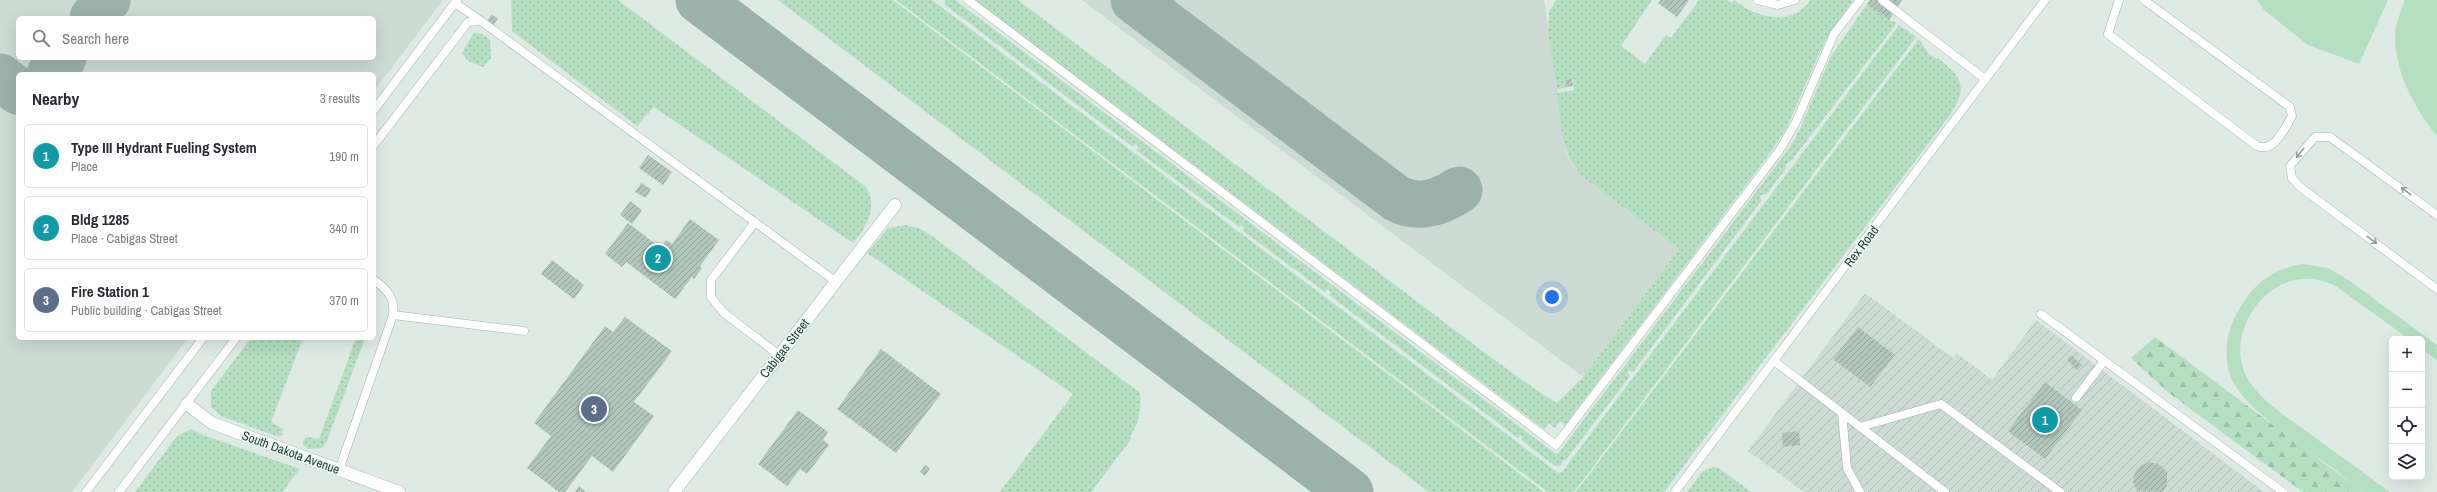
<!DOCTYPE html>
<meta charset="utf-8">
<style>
:root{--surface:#fff;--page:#f7f7f7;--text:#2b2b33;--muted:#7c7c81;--line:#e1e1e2;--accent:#8a4e3d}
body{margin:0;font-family:"Archivo Narrow",sans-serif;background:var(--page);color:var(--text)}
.controls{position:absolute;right:12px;bottom:12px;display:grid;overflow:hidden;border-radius:6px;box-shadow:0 4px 16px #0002}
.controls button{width:36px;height:36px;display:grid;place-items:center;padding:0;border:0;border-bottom:1px solid var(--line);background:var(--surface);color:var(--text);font:20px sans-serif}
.you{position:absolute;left:1552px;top:297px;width:14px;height:14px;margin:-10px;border:3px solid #fff;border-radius:50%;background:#1a73e8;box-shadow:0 0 0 6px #1a73e833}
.badge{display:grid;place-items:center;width:26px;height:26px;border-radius:50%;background:var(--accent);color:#fff;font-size:13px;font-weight:700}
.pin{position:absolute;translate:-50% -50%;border:2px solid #fff;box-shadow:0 1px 4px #0006}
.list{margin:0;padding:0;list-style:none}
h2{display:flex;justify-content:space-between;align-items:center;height:52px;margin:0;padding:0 16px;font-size:17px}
h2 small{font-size:13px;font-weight:400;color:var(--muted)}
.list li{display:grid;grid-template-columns:26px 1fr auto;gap:12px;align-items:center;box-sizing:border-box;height:64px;margin:0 8px 8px;padding:0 8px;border:1px solid var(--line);border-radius:6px}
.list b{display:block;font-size:15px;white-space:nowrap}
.list p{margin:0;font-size:13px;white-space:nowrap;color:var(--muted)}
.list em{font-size:13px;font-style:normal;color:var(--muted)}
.icon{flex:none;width:22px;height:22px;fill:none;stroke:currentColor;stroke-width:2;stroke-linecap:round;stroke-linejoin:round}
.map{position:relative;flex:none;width:2437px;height:492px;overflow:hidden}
.search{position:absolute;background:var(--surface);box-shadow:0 4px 16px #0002;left:16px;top:16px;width:360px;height:44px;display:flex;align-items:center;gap:10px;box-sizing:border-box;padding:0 14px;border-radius:6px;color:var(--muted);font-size:15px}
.panel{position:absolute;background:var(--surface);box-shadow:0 4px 16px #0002;left:16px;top:72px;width:360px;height:268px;border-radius:6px}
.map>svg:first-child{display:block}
.built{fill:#ccdbd4;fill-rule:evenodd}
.industrial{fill:url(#industrial-furrows)}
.grass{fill:url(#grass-dots)}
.forest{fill:url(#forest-firs)}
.pitch{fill:#b4dfc1}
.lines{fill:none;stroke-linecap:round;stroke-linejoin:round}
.taxiway{stroke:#9bb2aa;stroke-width:47}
.building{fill:url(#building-hatch)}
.lane-casing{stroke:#a1b3ac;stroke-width:9}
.street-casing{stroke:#a1b3ac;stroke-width:13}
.lane{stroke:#fff;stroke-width:8}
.street{stroke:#fff;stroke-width:12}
.oneway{stroke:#8e9e9a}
.labels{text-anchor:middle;stroke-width:3.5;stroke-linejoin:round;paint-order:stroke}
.street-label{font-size:13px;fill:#1e3c34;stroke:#eef7f3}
</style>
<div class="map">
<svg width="2437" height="492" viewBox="0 0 2437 492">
<defs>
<pattern id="industrial-furrows" width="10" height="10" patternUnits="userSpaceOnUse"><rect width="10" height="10" fill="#ccdbd4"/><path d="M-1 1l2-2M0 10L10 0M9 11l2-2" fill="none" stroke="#afbdb7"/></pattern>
<pattern id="grass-dots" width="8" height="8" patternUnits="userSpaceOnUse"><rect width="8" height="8" fill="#b4dfc1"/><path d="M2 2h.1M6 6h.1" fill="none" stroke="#9ac0a6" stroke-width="1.8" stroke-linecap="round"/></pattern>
<pattern id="forest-firs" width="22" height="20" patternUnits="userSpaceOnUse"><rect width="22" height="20" fill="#b4dfc1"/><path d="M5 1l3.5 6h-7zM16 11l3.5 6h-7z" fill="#9ac0a6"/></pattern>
<pattern id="building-hatch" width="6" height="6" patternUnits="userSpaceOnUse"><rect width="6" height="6" fill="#b3c6be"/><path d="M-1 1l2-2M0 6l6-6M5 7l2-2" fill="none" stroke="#91a29b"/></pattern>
</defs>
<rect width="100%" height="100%" fill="#deebe5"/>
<path class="built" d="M0,0H443L374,91V74H18V338H188L72,492H0ZM18,18H374V58H18Z
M1082,0H1544L1566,152L1572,164L1579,171L1578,173L1679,249L1583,377Z"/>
<path class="industrial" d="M1865,293L1953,358L1957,353L1992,380L2036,320L2264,492H1804L1748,451Z"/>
<path class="grass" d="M511,0H618L866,187C878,207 867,227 853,243L654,107L637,126L512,31Z
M778,0H893L1544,492H1429Z
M896,0H932L1558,473L1562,472L1899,25L1916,37L1574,492H1548Z
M944,0H955L1557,455L1790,147L1800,129L1831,56L1867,4L1889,20L1897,23L1792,160L1785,165L1787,167L1766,195L1763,194L1760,197L1762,200L1633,372L1629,370L1627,373L1630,376L1565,461L1563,460L1561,466H1555L1521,440L1523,437L1520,435L1518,438L1329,295L1331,292L1328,289L1325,292L1242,230L1244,227L1241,225L1239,227L1136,150L1139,147L1135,144L1133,147L944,4L946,2Z
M975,0H1018L1493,359L1545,396L1557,403L1583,377L1679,249L1578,173L1579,171C1560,152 1561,118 1557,93L1574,90L1573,79L1565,80L1566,88L1557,89L1548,31L1549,12L1556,0H1652L1621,46L1645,64L1666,35L1671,38L1699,0H1727L1731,3L1734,0C1757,18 1790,28 1811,0H1853L1824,43L1786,129L1770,153L1565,425L1560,421L1555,428L1549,423L1544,429Z
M477,33L482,34L490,40L491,58L483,67L468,61L462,53L473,34Z
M1919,39L1929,54L1937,59L1938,58C1963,79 1968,86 1950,115L1664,492H1576Z
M905,225L921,229L932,236L1140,393C1141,409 1140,422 1130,436L1132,438L1091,492H1000L1073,394L867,253L888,228Z
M251,338H303L271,422L283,429L282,435L279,437L221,416L211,407V391Z
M356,338H365L327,441L322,448L308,449L303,445V441L307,437L319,439Z
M192,429L203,435L300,469L282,492H135L177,436Z
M1713,467L1719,468L1751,492H1687L1703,471Z"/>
<path class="forest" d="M2155,337L2363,492H2303L2169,393L2131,358Z"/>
<path class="pitch" d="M2257,0H2388L2359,64L2308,45L2264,10Z
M2405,0H2437V136C2414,108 2390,64 2396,26C2398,18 2402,8 2405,0Z
M2302,264L2328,268L2347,279L2437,345V360L2422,349V339H2409L2337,287C2276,252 2215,335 2251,384C2265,403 2287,417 2306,431C2334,451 2362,472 2390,492C2383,492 2371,492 2365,492C2356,488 2346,478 2338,472C2311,452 2240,407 2230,375C2222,351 2228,327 2241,306C2255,282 2275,269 2302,264Z"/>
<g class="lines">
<path class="taxiway" d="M699,0L1350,492
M1134,0L1396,198C1418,210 1439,203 1459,190
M93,18L107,0
M50,74L63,58
M0,77L18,91"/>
</g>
<path class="building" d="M1661,0H1689L1677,17L1658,3Z
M1870,0H1902L1889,20L1867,4Z
M492,14L498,19L493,26L487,21Z
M1572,79L1573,86L1566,87L1565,80Z
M648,155L672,172L663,185L639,168Z
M641,183L651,189L646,198L635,192Z
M630,201L642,210L632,224L620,215Z
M690,219L719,240L700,266L702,268L694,279L692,277L675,299L626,262L622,267L605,254L628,223L661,248L666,240L672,244Z
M552,260L584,285L574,299L541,274Z
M625,317L672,351L634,402L654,416L613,472L592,456L565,492H559L527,468L551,436L534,423L605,326L613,332Z
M1858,327L1895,355L1870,387L1833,359Z
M881,349L941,394L896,453L837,409Z
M2071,355L2082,365L2077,370L2067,360Z
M2045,382L2082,410L2045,459L2008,431Z
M798,410L828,432L823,440L829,445L807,474L800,469L787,486L758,464Z
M1799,431L1800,445L1783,447L1782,433Z
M2150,462L2160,465L2167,472V485L2163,492L2137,491L2133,482L2135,472L2141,465Z
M925,465L930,468L925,476L920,472Z
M579,486L586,492H575Z"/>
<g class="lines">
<defs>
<path id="lane" d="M968,0L1556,445L1779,151L1796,122L1834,34L1860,0
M1758,0L1778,5L1795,0
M1882,0L1985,79
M2119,0L2108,34L2257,146C2275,153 2284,129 2292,116L2290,107L2144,0
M455,3L481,21
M374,110L457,0
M374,145L468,22L481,21L835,281
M2437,215L2330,137H2315L2290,166L2292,178L2300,187L2437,289
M755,222L711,280V297L724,313L779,355
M2041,314L2283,492
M393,315L524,331
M1774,361L1945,492
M2076,398L2104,361
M1842,413L1847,468L1860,492
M1860,427L1941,404L2060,492
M339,470L393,315C395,298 388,290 374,280
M86,492L203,338
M119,492L236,338
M1675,492L2045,0"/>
<path id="street" d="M187,404L212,423L399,492
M674,492L895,205"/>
</defs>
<use href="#lane" class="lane-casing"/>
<use href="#street" class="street-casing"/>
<use href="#lane" class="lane"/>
<use href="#street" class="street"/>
</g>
<defs><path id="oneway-shaft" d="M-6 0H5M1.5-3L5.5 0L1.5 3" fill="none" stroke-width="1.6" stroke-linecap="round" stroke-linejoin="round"/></defs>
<g class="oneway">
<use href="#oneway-shaft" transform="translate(2300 153) rotate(129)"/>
<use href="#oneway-shaft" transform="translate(2406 191) rotate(-143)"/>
<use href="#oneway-shaft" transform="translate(2372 240) rotate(37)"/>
</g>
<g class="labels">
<g class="street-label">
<text transform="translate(1861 246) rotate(-53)" y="5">Rex Road</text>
<text transform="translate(784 348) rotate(-52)" y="5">Cabigas Street</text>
<text transform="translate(291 452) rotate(20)" y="5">South Dakota Avenue</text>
</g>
</g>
</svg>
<div class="controls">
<button>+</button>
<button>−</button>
<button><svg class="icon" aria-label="locate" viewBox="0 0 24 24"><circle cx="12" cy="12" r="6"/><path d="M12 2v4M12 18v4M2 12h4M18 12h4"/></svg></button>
<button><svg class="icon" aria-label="layers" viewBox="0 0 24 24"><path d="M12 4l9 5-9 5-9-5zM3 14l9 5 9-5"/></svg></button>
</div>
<div class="you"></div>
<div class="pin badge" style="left:2045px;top:420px;background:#0f9aa8">1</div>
<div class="pin badge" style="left:658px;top:258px;background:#0f9aa8">2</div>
<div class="pin badge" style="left:594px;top:409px;background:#5c6f8a">3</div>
<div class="search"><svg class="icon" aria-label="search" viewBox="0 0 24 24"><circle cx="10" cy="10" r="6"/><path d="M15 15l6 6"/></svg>Search here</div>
<section class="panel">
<h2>Nearby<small>3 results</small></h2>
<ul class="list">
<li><span class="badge" style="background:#0f9aa8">1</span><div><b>Type III Hydrant Fueling System</b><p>Place</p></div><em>190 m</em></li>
<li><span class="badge" style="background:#0f9aa8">2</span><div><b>Bldg 1285</b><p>Place · Cabigas Street</p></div><em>340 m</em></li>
<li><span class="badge" style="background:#5c6f8a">3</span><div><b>Fire Station 1</b><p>Public building · Cabigas Street</p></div><em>370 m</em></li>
</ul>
</section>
</div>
